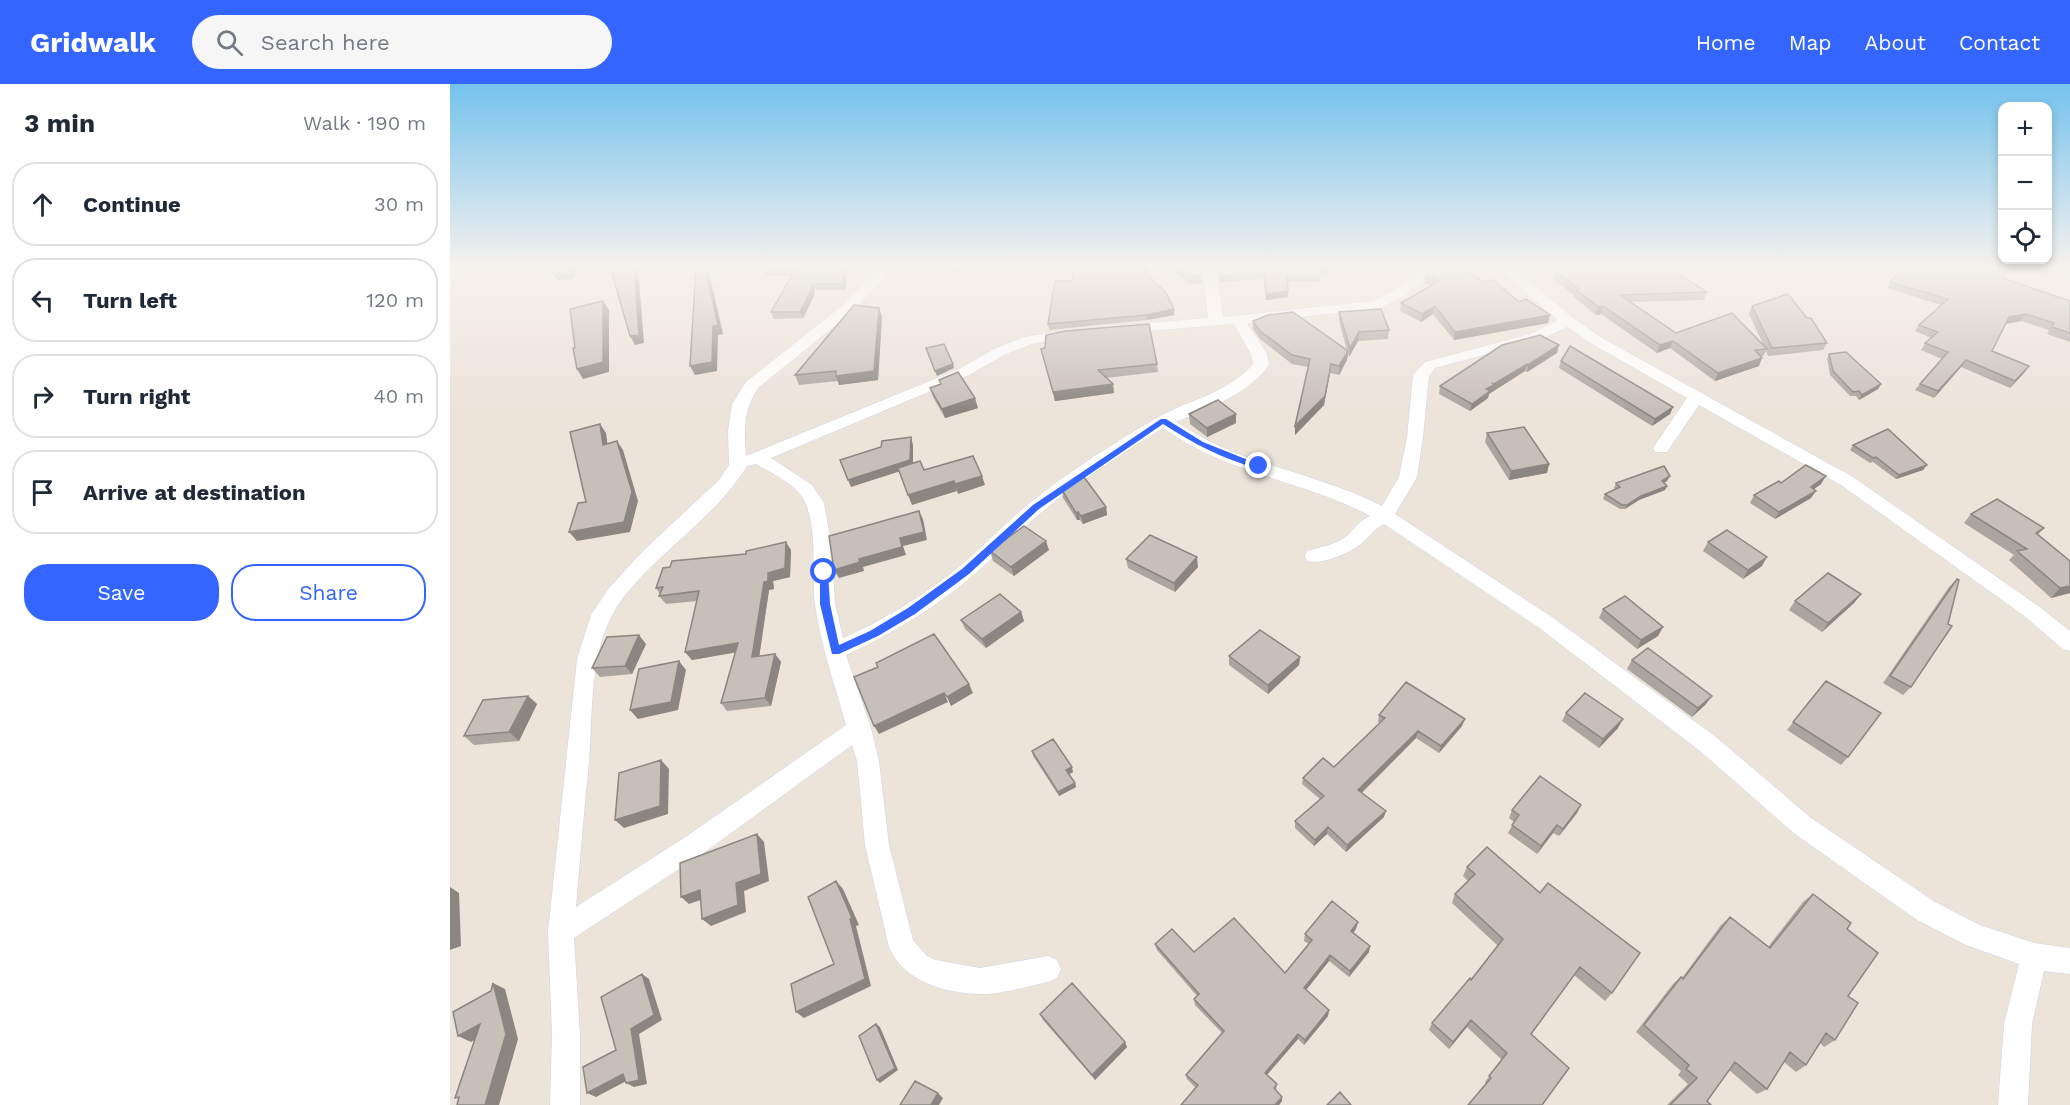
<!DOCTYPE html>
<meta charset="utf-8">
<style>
:root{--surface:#fff;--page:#f6f6f7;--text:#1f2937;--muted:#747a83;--line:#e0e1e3;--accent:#3466ff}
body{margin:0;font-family:"Work Sans",sans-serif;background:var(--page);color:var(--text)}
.controls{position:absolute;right:18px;top:18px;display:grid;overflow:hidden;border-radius:12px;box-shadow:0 3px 9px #0003}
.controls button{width:54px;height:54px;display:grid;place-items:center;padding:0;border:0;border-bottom:2px solid var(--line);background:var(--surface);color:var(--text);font:30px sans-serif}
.stop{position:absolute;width:18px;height:18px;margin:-14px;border:4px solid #3466ff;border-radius:50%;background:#fff}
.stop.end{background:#3466ff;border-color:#fff;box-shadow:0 2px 6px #0008}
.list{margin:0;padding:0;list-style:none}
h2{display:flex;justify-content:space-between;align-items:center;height:78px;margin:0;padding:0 24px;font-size:26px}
h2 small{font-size:20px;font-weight:400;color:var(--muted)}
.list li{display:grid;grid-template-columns:39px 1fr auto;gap:18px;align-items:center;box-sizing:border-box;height:84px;margin:0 12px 12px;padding:0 12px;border:2px solid var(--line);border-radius:24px}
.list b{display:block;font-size:22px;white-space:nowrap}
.list em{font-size:20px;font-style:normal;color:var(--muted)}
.actions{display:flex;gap:12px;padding:18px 24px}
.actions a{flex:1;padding:14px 0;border:2px solid var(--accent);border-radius:24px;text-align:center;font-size:21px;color:var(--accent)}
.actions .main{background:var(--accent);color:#fff}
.icon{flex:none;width:33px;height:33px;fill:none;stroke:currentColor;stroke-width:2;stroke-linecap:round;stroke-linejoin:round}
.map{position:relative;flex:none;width:1620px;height:1021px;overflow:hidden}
header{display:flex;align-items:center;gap:36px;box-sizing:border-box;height:84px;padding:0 30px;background:var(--accent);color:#fff}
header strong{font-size:28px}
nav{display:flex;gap:33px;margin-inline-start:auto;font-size:21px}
.search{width:420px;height:54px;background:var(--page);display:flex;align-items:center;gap:15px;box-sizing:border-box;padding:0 21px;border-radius:33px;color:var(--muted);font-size:22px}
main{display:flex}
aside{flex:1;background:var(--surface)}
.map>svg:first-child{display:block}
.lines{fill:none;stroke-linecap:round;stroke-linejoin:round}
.street-casing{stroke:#cfd4e3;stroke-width:1}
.street{fill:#fff;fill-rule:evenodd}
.wall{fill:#aba59f}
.shaded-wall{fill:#8b8682}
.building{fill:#c7c0b9;stroke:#8b8682;stroke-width:1.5}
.route{fill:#3466ff}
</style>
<header>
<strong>Gridwalk</strong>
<div class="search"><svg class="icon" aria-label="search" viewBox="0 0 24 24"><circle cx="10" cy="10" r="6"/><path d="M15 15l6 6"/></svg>Search here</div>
<nav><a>Home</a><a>Map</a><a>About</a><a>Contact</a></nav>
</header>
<main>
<aside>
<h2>3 min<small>Walk · 190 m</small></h2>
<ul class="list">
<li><svg class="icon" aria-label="ahead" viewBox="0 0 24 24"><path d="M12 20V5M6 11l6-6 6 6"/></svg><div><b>Continue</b></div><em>30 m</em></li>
<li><svg class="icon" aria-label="left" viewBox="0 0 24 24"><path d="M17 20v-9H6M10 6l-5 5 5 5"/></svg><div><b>Turn left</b></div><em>120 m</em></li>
<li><svg class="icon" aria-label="right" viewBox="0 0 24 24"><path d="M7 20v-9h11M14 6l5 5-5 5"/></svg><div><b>Turn right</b></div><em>40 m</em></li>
<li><svg class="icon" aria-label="arrive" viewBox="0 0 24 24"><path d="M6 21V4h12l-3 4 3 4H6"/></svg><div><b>Arrive at destination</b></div></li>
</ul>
<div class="actions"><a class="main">Save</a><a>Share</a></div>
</aside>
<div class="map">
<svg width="1620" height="1021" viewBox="0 0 1620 1021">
<rect width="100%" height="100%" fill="#ece3d9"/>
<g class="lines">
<defs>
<path id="street" d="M430,183H444L403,227L308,304C293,327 294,345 296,372L509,285L544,265L574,253L621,245L628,249L621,253L582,260L554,271L519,291L321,374L362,401L374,419L382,465L385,520L393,554C434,536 473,512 509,483C533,463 555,439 580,419C618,388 662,360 705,335C737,316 777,310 803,280L801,270L784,240L674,249L667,245L674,241L758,234L752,183H766L773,233L922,217L943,207L975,183H990L953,213L930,224L797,239L817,270L819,281C797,311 759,324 726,338C744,349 763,360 783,368C833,387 885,398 932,422L949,393L957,353L963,291L975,278L1080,250L1108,236L1047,183H1062L1123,234L1152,254L1403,393L1587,521L1620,547V567L1613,565L1573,531L1391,401L1249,321L1217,368H1205L1203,364L1237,314L1142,260L1117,243L1090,256L985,284L979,292L973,353L967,393L945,430L1102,533L1266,653L1361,734L1485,818L1530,841L1584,859L1620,864V890L1594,887L1582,940L1578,1021H1548L1554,940L1569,880L1516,861L1467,836L1345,750L1250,667L1088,543L934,440C921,446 919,455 908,462C897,470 871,481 857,477L855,472L857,467C871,463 888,460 898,451C906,443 909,437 920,432C872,406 819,396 769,375C749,367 731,356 713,344C672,370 629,397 592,428C567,448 546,473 521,493C483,525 441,550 396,571L421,644L429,677L439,761L463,856L477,872L486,876L530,884L598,872L607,876L611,885L607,894L598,898C578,902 549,911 529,910C494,909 453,897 439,863L415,761L407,677L402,661L255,768L124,854L130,950V1021H100L102,950L98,848L127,575L141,531L159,504L193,467L269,396L279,381L278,347L282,320L296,298L393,221ZM306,380C323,390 349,401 356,420C368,452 361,488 365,521C371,562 385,602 396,641L237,752L126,823C130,775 134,726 139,678C143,624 139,560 172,515C209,467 265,434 297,382Z
M1608,183H1620V188L1610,186Z"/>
</defs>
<use href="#street" class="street-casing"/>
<use href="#street" class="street"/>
</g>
<path class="wall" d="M398,183L395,206H365L364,212L353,234L324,235L321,228L341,192H316L314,185Z
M479,183H513L510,190Z
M702,183L696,189L724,225V231L697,236L599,246L598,240L622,197Z
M717,183H750L752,199L740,200Z
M768,183H880V191H870V198L837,197L838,213L816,216L814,195L770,198Z
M1118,183H1223H1218L1257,208L1254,216L1180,218L1226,249L1313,260L1299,230L1302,222L1357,234L1377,259L1373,266L1318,272L1316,267L1313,272L1311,273L1309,282L1265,297L1220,264L1207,269L1151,230L1146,231L1124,213V211L1102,194L1104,187Z
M1010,189L1033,198L1069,218L1100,231L1098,239L1004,256L983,230L971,238L950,227L951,219L981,202L974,199L975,191Z
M1552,194L1620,217V258L1597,250L1599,246L1571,237L1556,240L1542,267L1574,289L1560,304L1511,283L1484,314L1465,306L1470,300L1492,275L1471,266L1475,259L1481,254L1465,247L1469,241L1491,221L1437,204L1440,198Z
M429,224L432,233L428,296L389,301L388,297L349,301L345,291Z
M889,228L939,246L938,255L908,257L899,273L898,269L897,276L889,291L880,289L874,321L845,351V342L858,283L842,280L810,255L803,245V237L897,267L889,237Z
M595,264L707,280L708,288L656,294L664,309L605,317L591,265Z
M1107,269L1077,288L1075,287L1042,308L1039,310L1038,314L1020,327L989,310L990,302Z
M1379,270L1431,300L1428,305L1409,316L1406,312H1400L1380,291L1377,275Z
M1111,277L1223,323L1220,330L1202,342L1109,284Z
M490,300L528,324L495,334L483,313L480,304Z
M739,330H786V339L757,353L740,340Z
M1037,349L1099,380L1097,389L1059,396L1035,358Z
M1403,361L1477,381L1473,386L1446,395L1423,378L1420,379L1400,366Z
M1220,392L1217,397L1214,399L1217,402L1215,406L1189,416L1175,425H1170L1153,415L1155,410L1166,405L1164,404L1166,399Z
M1331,399L1371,400L1364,405L1361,414L1325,435L1300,419L1304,411Z
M612,406L656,423L657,431L633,440L630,436H627L613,414Z
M1521,430L1594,444L1588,451L1620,477V509L1601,514L1559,476L1564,471L1514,439Z
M1258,458L1312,482L1293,495L1253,467Z
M341,466L340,493L323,497L324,505L319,506L309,572L325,570L331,578L321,622L277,627L271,619L285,568L242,576L235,568L247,517L216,520L209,512L210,510L206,504L296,470Z
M599,466L564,492L543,477L540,467Z
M676,475L748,483L725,508L678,484Z
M1507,495L1461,603L1453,611L1433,599L1499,503Z
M1411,510L1404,519L1372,548L1339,526L1345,517Z
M1153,525L1208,552L1187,565L1149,534Z
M571,528L574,537L536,564L515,545L511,536Z
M196,560L182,590L150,593L142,584Z
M779,572L850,573L849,581L818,610L779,581Z
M1182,576L1256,620L1242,633L1177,585Z
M1376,597L1398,673L1391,681L1337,646Z
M78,612L87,620L69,657L24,661L14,652Z
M1116,629L1168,644L1149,664L1112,637Z
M929,631L1012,642L989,669L966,654L912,709L934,733L896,768L877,750L864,762L845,744V737L870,715L852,700L853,694L884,683L930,639L928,638Z
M582,667L623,688L619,690L625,699L626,703L609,712L583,672Z
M1062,726L1127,729L1109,752L1103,749L1087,770L1058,749L1064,738L1059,734Z
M1017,783L1162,909L1155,917L1124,891L1081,950L1036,1000L1035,998L1052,976L1017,943L999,965L979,946L982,939L1021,896L1048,862L1002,819L1005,810L1018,797L1013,792Z
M1363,810L1397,845L1398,912L1385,956L1374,963L1370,959L1356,981L1346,988L1334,978L1317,1005L1307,1010L1279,986L1257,1017L1261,1021H1217L1238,1000L1228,991L1231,987L1186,948L1223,900L1231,893L1232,894L1271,841L1280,833L1318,863L1353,818Z
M906,845L903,849L919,868L899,893L879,877L856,906L879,926L878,932L854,961L848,955L817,991L827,1000L826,1006L832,1013V1017L829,1021H731L746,1004L737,995L736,991L772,949L745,921L744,915L747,912L707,866L705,860L835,889L859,860L854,857L855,850Z
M590,930L677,963L645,996L593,936Z"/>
<path class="shaded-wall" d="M122,183H129L123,195L107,196L103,190Z
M184,183H188L194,259L185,261L180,252Z
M255,183H258L273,250L268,251L267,287L245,291L240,282Z
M395,183H398L395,206L392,200Z
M508,183H513L510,190Z
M696,183H702L694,192L693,186Z
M362,200L365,206L364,212L353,234L350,228Z
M838,207V213L816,216V210Z
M153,217L159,226V288L133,295L127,285Z
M985,222L983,230L971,238L972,230Z
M1153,222L1151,230L1146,231L1149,223Z
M429,224L432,233L428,296L389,301L386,292Z
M724,225V231L697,236V231Z
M1576,230L1571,237L1555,240L1559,233Z
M1100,231L1098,239L1004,256L1005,248Z
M909,248L908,257L899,273L900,264Z
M1223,257L1220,264L1207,269L1210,261Z
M1109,261L1107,269L1077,288L1078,281Z
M898,267L897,276L889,291V282Z
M1312,274L1309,282L1265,297L1268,289Z
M1516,276L1511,283L1484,314L1488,307Z
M503,280L504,284L487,292L485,287Z
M881,280L880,289L874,321L845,351V342Z
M1077,280L1075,287L1042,308L1044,300Z
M1579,282L1574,289L1560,304L1565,297Z
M663,300L664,309L605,317L603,308Z
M1431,300L1428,305L1409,316L1412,311Z
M1044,301L1042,308L1039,310L1038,314L1020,327L1022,320L1036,305Z
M525,314L528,324L495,334L492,325Z
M1223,323L1220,330L1202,342L1205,335Z
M786,330V339L757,353V344Z
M150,340L156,349L159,371L153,361Z
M461,353L463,361V383L401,403L398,396Z
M167,357L173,366L188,417L180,448L127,457L119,448L174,438Z
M1099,380L1097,389L1059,396L1061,387Z
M1477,381L1473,386L1446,395L1449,391Z
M532,392L535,401L508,410L505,400Z
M1220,392L1217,397L1210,402L1212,397Z
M1376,392L1371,400L1356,411L1361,403Z
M504,397L507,407L462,421L458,411Z
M1217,402L1215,406L1189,416L1175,425L1177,421L1191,412Z
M1366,407L1361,414L1325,435L1329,428Z
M656,423L657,431L633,440L631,432Z
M469,427L473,435L477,456L453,462L456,471L413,483L414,487L389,494L384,486L450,454Z
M628,428L630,436H627L626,429Z
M596,457L599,466L564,492L561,483Z
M336,458L341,466L340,493L323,497L324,505L319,506L308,581L302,573L314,498L318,489Z
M747,473L748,483L725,508L724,499Z
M1317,473L1312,482L1293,495L1298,486Z
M1620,502V509L1601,514L1610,504Z
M1411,510L1404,519L1372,548L1378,539Z
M571,528L574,537L536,564L532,555Z
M1213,543L1208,552L1187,565L1191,556Z
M189,551L196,560L182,590L175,582Z
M288,559L294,567L242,576L235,568Z
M325,570L331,578L321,622L315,614Z
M850,573L849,581L818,610V601Z
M229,577L236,586L228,626L188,635L180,626Z
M519,600L523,609L501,622L497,613Z
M494,609L498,618L429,650L424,642Z
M78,612L87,620L69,657L59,648Z
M1262,612L1256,620L1242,633L1248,624Z
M1015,635L1012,642L989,669L991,662Z
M1173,635L1168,644L1149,664L1153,655Z
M968,647L966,654L907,713L908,706Z
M211,676L219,685L218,730L174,744L165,736Z
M622,683L623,688L618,691L616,686Z
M625,699L626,703L609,712L608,708Z
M1131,721L1127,729L1109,752L1113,745Z
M936,727L934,733L896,768L897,761Z
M1107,741L1103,749L1087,770L1091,762Z
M878,743L877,750L864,762L865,756Z
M307,750L314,758L319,797L294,807L296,828L261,842L252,835Z
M386,797L393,805L409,841L406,842L421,902L354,934L346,928L415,895Z
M0,803L9,809L11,862L0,866Z
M250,806L259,813L239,820L231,813Z
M908,838L906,845L900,853L901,847Z
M920,862L919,868L899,893L900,887Z
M880,871L879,877L853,910L854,904Z
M192,890L199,895L212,936L189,950L197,1000L184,1003L176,999L181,945Z
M43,899L55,905L68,955L49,1021H35Z
M879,926L878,932L854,961L855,956Z
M1021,936L1017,943L999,965L1003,958Z
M30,940L42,946L21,958L8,952Z
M426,940L430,943L448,986L430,999L427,996Z
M848,950V955L815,993V989Z
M675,958L677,963L645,996L642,991Z
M173,990L182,994L146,1013L137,1009Z
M488,1009L493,1014L489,1021H481Z
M832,1013V1017L829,1021H825Z"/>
<path class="building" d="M102,183H122L119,188L103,190Z
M162,183H184L189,251L180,252L161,186Z
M246,183H255L268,241L263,242L262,278L240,282Z
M314,183H395L392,200H362L361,206L350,228H321L345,186L314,185Z
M625,183H696L693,186L716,209L724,225L697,231L598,240L605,197H622Z
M727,183H750L751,191L739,192Z
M769,183H880V185H870V192H837L838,207L816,210L814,189L770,192Z
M984,183H1008L1010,189L1023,190L1033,198L1043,196L1069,218L1076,215L1100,231L1005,248L985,222L972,230L951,219L989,197L975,191Z
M1118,183H1217L1257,208L1170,211L1226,249L1282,229L1317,265L1305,266L1312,274L1268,289L1223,257L1210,261L1153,222L1149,223L1126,206L1129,205L1104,187Z
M1453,183H1559L1552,194L1620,217V249L1602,243L1604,239L1576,230L1559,233L1542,267L1579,282L1565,297L1516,276L1488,307L1470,300L1498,268L1475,259L1488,248L1469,241L1498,215L1440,198Z
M1338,210L1357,234H1361L1377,259L1322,264L1302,222Z
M153,217V278L127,285L123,264H125L120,225Z
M404,221L429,224L424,287L386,292V287L345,291Z
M931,225L939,246L909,248L900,264L889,228Z
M843,228L898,267L889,282L881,280L875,312L845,342L860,275L842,271L810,247L803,237L818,231Z
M699,240L707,280L648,286L663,300L603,308L591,265L595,264L596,251L615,247Z
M1090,251L1109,261L1078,281L1077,280L1044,300L1042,299L1044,301L1036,305L1040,307L1022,320L990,302L1052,261Z
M494,260L503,280L485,287L476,264Z
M1120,262L1223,323L1205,335L1111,277Z
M1396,268L1431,300L1412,311L1409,307L1403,308L1383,287L1379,270Z
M508,288L525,314L492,325L480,304L491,300L489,296Z
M768,316L786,330L757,344L739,330Z
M150,340L153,361L167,357L182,408L174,438L119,448L128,419L136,418L120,348Z
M1074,343L1099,380L1061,387L1037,349Z
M1438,345L1477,381L1449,391L1426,373L1423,374L1403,361Z
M461,353L460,376L398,396L390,376L431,363L432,357Z
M523,372L532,392L505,400L504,397L458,411L448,384L470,377L474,386Z
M1356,381L1376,392L1361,403L1366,407L1329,428L1304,411L1329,397L1331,399Z
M1214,382L1220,392L1212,397L1217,402L1191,412L1177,421H1172L1155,410L1170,403L1166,399Z
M634,393L656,423L631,432L628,428L626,429L612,406L625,396Z
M1547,415L1594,444L1586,449L1620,477V502L1610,504L1567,467L1577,465L1521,430Z
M469,427L474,448L450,454L452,463L409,475L410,478L384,486L379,452Z
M574,442L596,457L561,483L540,467Z
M1277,446L1317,473L1298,486L1258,458Z
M700,451L747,473L724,499L676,475Z
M336,458L335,484L318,489V497L314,498L302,573L325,570L315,614L271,619L288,559L235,568L249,507L209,512L213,503L206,504L213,484L220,483L222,477L296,470V467Z
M1378,489L1411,510L1378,539L1345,517Z
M1507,495L1509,496L1498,540L1502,542L1461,603L1440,592Z
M550,510L571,528L532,555L511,536Z
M1175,512L1213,543L1191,556L1153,525Z
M810,546L850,573L818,601L779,572Z
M484,550L519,600L497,613L494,609L424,642L404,593L428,583L426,579Z
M189,551L175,582L142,584L157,553Z
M1198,564L1262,612L1248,624L1182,576Z
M229,577L221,618L180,626L189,585Z
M1376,597L1431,629L1398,673L1343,638Z
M956,598L1015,635L991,662L968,647L908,706L936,727L897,761L878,743L865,756L845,737L874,712L853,694L873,674L884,683L935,634L929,631Z
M1135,609L1173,635L1153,655L1116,629Z
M78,612L59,648L14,652L33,616Z
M603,655L622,683L616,686L625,699L608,708L582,667Z
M211,676L210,722L165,736L169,689Z
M1090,692L1131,721L1113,745L1107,741L1091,762L1062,741L1069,731L1062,726Z
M307,750L311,790L286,799L288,821L252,835L250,806L231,813L230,779Z
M1037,763L1090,809L1098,799L1190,869L1162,909L1130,883L1081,950L1119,984L1092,1021H1018L1041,994L1039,992L1057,969L1021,936L1003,958L982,939L1020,894L1021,896L1053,855L1005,810L1025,790L1017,783Z
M386,797L402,834L400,835L415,895L346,928L341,900L384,880L358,813Z
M1363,810L1401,839L1397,845L1428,869L1398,912L1408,919L1385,956L1376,949L1356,981L1340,968L1317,1005L1285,978L1257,1017L1261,1021H1220L1247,994L1236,985L1239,981L1194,941L1231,893L1233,895L1280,833L1320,864Z
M882,817L908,838L901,847L920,862L900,887L880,871L854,904L879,926L855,956L848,950L815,989L827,1000L824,1004L832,1013L825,1021H731L748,1001L736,991L774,947L744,915L749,910L705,860L722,845L744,868L784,834L835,889L862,856L855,850Z
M192,890L204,931L181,945L189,996L176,999L173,990L137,1009L133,983L166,966L151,913Z
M43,899L56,950L35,1021H7L9,1013L5,1014L30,940L8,952L3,928L41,907Z
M622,899L675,958L642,991L590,930Z
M426,940L445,984L427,996L409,952Z
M465,997L488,1009L481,1021H450Z
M890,1008L901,1021H877Z"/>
<linearGradient id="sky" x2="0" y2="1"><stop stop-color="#74c2ed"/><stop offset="0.56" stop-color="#f6f2ee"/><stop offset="1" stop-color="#f6f2ee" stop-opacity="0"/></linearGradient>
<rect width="1620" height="326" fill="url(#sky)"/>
<path class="route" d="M711,335H716L753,358L813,382L809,385C773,375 744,360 713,340L589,425L519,490L465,530L428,552L389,570H382L370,520V485H377L378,488L380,520L389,561L420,547L458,524L512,485L583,421Z"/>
</svg>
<div class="controls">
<button>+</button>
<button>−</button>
<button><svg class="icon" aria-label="locate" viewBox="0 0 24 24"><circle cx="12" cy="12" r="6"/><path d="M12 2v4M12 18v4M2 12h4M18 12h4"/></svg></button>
</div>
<div class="stop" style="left:374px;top:488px"></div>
<div class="stop end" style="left:809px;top:382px"></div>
</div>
</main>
